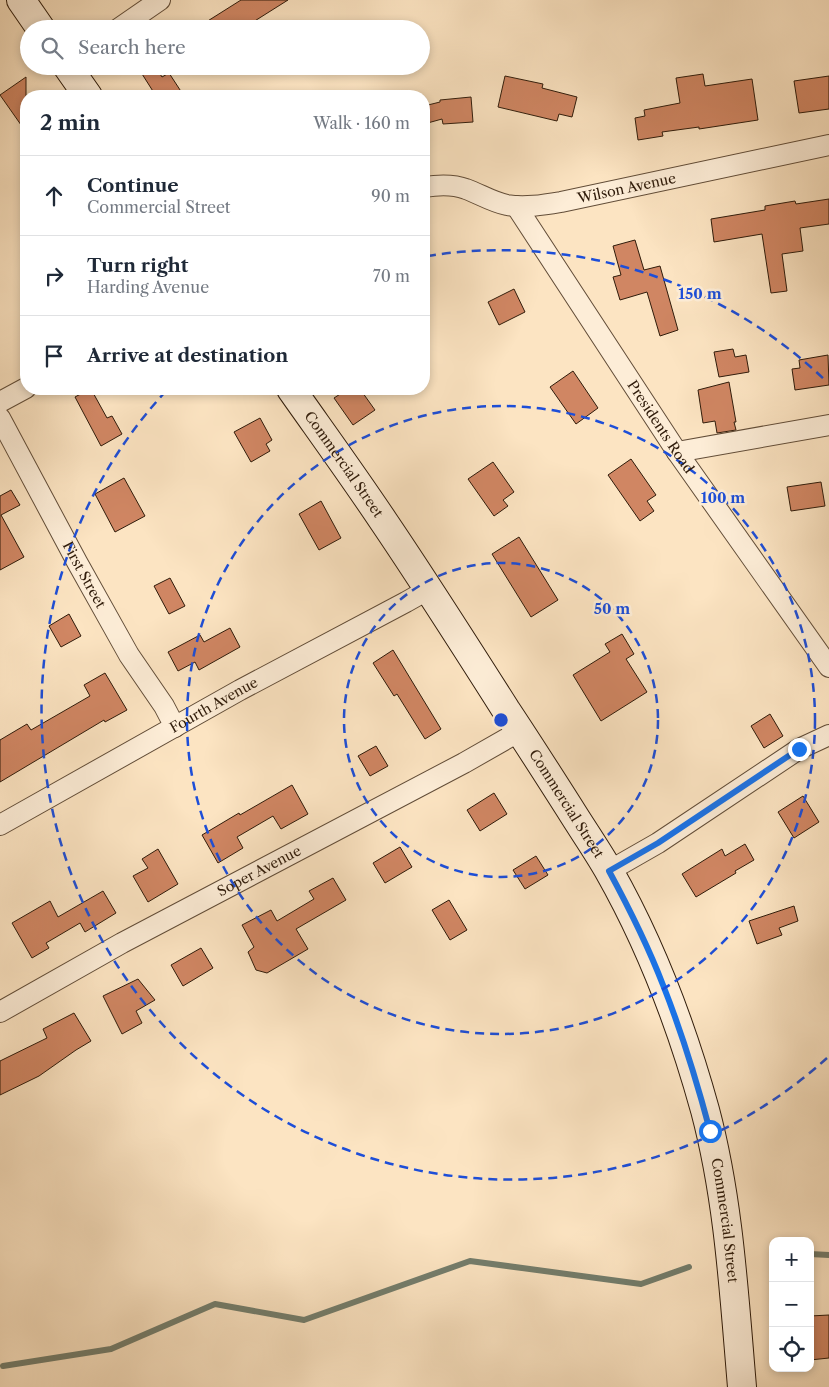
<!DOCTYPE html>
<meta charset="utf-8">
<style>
:root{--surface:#fff;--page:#f6f6f7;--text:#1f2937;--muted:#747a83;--line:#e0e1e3}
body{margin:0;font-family:"Libre Caslon Text",serif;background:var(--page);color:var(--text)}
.controls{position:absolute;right:15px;bottom:15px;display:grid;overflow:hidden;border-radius:10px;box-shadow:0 2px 8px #0003}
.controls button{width:45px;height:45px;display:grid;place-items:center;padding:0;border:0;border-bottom:1px solid var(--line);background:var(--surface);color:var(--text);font:25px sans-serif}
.stop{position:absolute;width:15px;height:15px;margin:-11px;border:4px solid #1a73e8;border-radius:50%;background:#fff}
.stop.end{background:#1a73e8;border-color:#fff;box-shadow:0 1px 5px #0008}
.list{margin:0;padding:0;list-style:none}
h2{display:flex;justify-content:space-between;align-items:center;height:65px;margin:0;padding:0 20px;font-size:21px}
h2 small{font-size:16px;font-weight:400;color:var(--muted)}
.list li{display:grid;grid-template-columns:32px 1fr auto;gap:15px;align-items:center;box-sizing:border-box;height:80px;padding:0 20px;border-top:1px solid var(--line)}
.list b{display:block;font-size:19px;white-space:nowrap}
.list p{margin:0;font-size:16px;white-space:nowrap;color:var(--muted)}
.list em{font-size:16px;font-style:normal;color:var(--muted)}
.icon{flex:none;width:28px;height:28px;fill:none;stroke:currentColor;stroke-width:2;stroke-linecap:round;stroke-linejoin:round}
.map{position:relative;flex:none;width:829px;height:1387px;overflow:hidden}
.search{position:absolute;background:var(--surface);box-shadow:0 2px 8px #0003;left:20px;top:20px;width:410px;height:55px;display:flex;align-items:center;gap:12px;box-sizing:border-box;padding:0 18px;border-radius:28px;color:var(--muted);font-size:19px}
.panel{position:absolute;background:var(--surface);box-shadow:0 2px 8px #0003;left:20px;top:90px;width:410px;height:305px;border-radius:20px}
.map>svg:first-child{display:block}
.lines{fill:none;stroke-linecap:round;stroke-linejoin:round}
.stream{stroke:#737d6c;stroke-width:6}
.building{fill:#d08663;stroke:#2f1b0a}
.minor-casing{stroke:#624d38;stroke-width:22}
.secondary-casing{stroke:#2f1b0a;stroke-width:30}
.minor{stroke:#fdedd7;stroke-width:20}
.secondary{stroke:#fdedd7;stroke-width:28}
.route{stroke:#1a73e8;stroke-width:6}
.ring{fill:none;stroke:#1d4ed8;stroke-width:2.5;stroke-dasharray:9 6}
.labels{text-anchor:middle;stroke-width:5;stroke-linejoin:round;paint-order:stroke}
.street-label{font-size:14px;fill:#2f1b0a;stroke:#fdedd7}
.centre{fill:#1d4ed8;stroke:#fdedd7;stroke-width:2.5}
.ring-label{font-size:15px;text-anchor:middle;font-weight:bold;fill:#1d4ed8;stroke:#fdedd7;stroke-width:5;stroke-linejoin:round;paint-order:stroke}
</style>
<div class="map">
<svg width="829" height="1387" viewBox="0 0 829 1387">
<rect width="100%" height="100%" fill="#fce4c2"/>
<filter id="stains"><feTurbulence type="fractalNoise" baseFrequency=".004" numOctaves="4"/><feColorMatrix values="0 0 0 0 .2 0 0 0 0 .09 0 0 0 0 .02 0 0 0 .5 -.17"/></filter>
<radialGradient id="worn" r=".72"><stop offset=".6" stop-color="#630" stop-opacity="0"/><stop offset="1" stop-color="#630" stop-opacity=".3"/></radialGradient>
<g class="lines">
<path class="stream" d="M810,1254L829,1255
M3,1366L111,1349L215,1304L304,1320L470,1261L641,1284L689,1267"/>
</g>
<path class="building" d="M241,0H288L242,29H195Z
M137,66H155L162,77L169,73L184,96H156Z
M703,74L705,86L752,79L758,120L699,129V127L662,132L663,136L638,140L635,118L645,116L644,110L680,103L676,78Z
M505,76L543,84L542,88L577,97L572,117L559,114L557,121L498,107Z
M829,76V109L799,113L794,81Z
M26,77V132L0,95Z
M471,97L473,122L443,124L442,119L424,124V106L440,102V100Z
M829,199V224L800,228L803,251L782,254L787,291L771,293L762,234L714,242L711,219L765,210V206L795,201L796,204Z
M635,240L644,270L660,266L678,330L660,336L647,292L620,300L613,277L621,275L613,246Z
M514,289L525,312L499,325L488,302Z
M733,349L735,357L746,355L749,372L719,377L714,352Z
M828,355L829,385L795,390L792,369L800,368L799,360Z
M573,371L598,408L576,424L550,387Z
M729,382L736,422H734L736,430L717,433L715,421L703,423L698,390Z
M90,389H91L107,418L112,416L122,434L101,446L75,397Z
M348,389H360L375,410L353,425L334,398Z
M260,418L272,440L266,444L270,451L251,462L234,432Z
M631,459L656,495L647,501L654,511L640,521L608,475Z
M493,462L514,492L503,500L508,506L494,516L468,479Z
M124,478L145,516L115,532L95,494Z
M821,482L825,506L791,511L787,487Z
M11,490L20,505L1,515L24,557L0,570V496Z
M321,501L341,538L319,550L299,514Z
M519,537L558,600L531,617L492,554Z
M170,578L185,606L169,614L154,586Z
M69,614L81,636L61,647L49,626Z
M230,628L240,647L199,670L195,662L178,671L168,652L200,635L204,642Z
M622,634L634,654L626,659L647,692L601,721L573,675L610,652L605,644Z
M393,650L441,729L425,739L397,694L394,696L373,663Z
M105,673L127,710L105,722L104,720L0,782V740L27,724L31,730L90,696L84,685Z
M770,714L783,736L764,748L751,726Z
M376,746L388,766L370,776L358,756Z
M292,785L308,814L281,829L273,816L237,837L243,848L218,863L202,835L239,813L240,815Z
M494,793L507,814L480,831L467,810Z
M803,796L819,822L794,838L778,812Z
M745,844L754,860L735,871L736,873L696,897L682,874L722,849L725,856Z
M400,847L412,867L385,883L373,863Z
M158,849L178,884L148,902L133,876L148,868L142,859Z
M536,856L548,875L525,889L513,870Z
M333,878L346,900L296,929L308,949L267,973L256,970L248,952L254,947L242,925L271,910L277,921L314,899L309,891Z
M103,891L116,913L85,932L80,923L46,943L49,948L32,958L12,923L50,901L58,917Z
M449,900L467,930L450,940L432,910Z
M794,906L798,921L779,928L782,935L757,944L749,921Z
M201,948L213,968L183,986L171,965Z
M138,979L155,1000L136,1011L142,1023L122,1034L103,996Z
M74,1013L91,1041L76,1050L39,1076L0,1095V1061L47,1038L43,1029Z
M829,1315V1358L810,1360V1316Z"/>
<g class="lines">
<defs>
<g id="minor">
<path d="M118,29L160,0"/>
<path id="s1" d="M424,187C437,185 453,184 466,189C480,194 492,202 507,205C524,208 543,205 561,202L829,145"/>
<path id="s2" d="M516,206L677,452L829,667"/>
<path d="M0,402L26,388"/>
<path id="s3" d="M0,418L77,562L129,655L164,706L175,727"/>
<path d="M677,452L829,425"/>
<path id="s4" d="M0,825L240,690L406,602L429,589"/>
<path d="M609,871L658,843L799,749L829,735"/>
<path id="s5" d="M0,1012L122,943L464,763L520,731"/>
</g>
<g id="secondary">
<path d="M21,0L41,29"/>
<path d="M67,66L88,96"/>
<path id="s6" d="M291,389C322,433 354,477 384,522C426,584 466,647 506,710C528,743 549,776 570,809C583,830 597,850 609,871C651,945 682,1027 705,1110C729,1200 734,1294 742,1387"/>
</g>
</defs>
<use href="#minor" class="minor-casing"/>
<use href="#secondary" class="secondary-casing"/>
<use href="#minor" class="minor"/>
<use href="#secondary" class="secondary"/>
</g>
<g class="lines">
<path class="route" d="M710,1131C697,1082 682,1033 663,985C648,946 629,908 609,871L658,843L799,749"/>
</g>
<g class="ring">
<circle cx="501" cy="720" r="157"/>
<circle cx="501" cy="720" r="314"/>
<path d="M827 1058A470 470 0 0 1 166 391M427 256A470 470 0 0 1 827 382"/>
</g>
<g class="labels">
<g class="street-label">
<text dy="5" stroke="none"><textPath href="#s1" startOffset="208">Wilson Avenue</textPath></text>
<text dy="5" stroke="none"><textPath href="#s2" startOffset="264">Presidents Road</textPath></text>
<text dy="5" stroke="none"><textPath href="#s6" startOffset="92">Commercial Street</textPath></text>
<text dy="5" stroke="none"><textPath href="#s3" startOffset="178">First Street</textPath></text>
<text dy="5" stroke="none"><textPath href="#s4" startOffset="245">Fourth Avenue</textPath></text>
<text dy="5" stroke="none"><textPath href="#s6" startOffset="498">Commercial Street</textPath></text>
<text dy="5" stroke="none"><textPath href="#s5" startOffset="295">Soper Avenue</textPath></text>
<text dy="5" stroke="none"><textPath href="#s6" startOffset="948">Commercial Street</textPath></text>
</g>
</g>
<circle cx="501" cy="720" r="8" class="centre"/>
<g class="ring-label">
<text x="700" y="299">150 m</text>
<text x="723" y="503">100 m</text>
<text x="612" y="614">50 m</text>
</g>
<rect width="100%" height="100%" filter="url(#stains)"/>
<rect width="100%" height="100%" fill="url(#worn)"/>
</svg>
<div class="controls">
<button>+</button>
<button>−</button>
<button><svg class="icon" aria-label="locate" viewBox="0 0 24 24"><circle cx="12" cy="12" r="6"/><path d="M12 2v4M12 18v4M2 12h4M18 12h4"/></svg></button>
</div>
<div class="stop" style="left:710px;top:1131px"></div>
<div class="stop end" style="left:799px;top:749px"></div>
<div class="search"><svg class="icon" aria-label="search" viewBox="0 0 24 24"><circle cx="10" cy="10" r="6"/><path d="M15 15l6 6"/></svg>Search here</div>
<section class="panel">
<h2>2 min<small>Walk · 160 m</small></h2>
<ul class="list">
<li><svg class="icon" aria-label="ahead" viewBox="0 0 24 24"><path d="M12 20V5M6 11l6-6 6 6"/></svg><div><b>Continue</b><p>Commercial Street</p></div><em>90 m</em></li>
<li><svg class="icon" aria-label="right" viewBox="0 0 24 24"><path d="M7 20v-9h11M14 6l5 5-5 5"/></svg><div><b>Turn right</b><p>Harding Avenue</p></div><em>70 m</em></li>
<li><svg class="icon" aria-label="arrive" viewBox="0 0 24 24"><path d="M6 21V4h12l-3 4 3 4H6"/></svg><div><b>Arrive at destination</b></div></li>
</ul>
</section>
</div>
